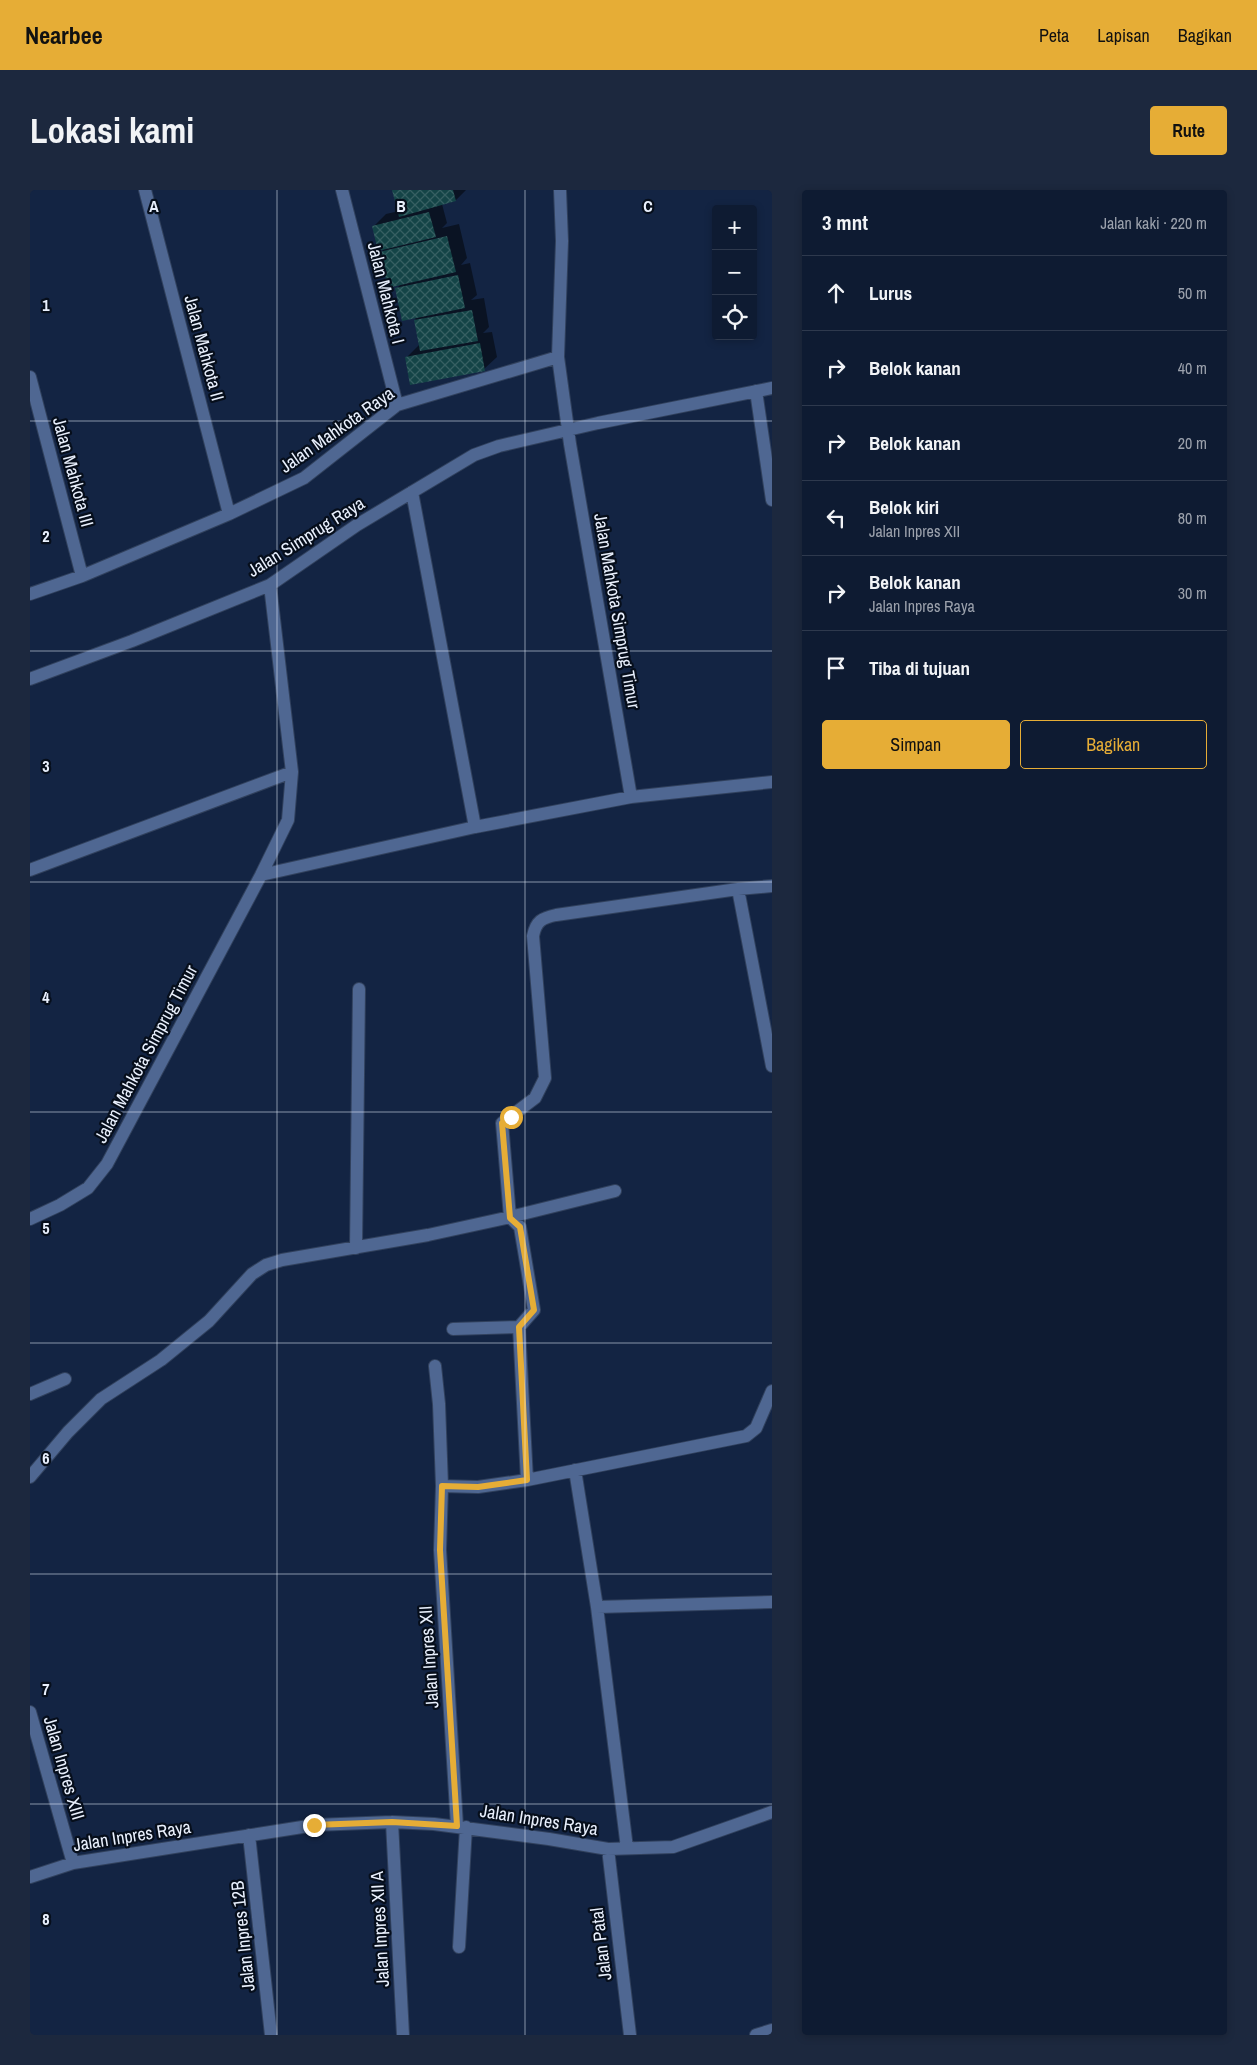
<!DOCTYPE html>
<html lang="id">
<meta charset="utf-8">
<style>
:root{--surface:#0e1b32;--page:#1c283e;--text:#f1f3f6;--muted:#9ba1ac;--line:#2e394d;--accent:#e6ad36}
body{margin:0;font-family:"Archivo Narrow",sans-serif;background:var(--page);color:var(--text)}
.controls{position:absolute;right:15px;top:15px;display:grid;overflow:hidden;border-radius:5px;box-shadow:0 2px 8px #0003}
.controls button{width:45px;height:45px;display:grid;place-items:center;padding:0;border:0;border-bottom:1px solid var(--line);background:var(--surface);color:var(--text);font:25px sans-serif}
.stop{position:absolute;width:15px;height:15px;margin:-11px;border:4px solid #e6ad36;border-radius:50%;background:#fff}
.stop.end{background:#e6ad36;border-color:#fff;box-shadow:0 1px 5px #0008}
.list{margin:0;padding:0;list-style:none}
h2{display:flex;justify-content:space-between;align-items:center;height:65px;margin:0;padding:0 20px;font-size:21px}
h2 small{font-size:16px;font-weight:400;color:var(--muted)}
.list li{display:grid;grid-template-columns:32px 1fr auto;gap:15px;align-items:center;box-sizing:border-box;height:75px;padding:0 20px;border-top:1px solid var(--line)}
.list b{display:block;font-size:19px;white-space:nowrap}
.list p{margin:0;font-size:16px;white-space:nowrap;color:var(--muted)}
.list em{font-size:16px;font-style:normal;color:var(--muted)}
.actions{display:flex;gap:10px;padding:15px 20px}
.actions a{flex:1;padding:11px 0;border:1px solid var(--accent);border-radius:5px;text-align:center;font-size:18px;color:var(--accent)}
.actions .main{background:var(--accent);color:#111}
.icon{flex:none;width:28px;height:28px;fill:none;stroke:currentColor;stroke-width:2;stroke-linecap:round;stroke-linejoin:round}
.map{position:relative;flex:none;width:742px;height:1845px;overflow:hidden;border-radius:5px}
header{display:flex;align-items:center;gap:30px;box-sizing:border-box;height:70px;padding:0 25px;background:var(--accent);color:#111}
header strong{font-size:24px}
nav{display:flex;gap:28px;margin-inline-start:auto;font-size:18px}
.intro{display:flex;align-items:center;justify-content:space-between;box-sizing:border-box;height:120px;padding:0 30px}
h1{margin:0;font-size:35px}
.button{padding:12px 22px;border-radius:5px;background:var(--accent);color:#111;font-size:18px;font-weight:700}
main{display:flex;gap:30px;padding:0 30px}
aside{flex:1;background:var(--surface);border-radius:5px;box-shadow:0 2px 8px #0003}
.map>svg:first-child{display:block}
.shadow{fill:#0007}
.building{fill:url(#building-cross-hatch)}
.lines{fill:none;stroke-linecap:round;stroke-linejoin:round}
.minor-casing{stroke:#31415d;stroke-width:14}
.minor{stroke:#4f6792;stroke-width:12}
.route{stroke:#e6ad36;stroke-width:6}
.grid{fill:none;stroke:#e9f0fd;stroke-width:1;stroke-opacity:0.55}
.labels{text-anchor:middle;stroke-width:4.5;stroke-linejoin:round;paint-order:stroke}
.street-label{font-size:18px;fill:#e9f0fd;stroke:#060e1b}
.grid-label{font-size:16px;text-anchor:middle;font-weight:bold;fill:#e9f0fd;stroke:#060e1b;stroke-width:4.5;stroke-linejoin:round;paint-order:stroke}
</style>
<header>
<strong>Nearbee</strong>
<nav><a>Peta</a><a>Lapisan</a><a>Bagikan</a></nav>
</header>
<div class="intro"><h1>Lokasi kami</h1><a class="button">Rute</a></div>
<main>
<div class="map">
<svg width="742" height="1845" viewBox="0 0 742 1845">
<defs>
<pattern id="building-cross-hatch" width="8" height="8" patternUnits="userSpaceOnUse" patternTransform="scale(1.25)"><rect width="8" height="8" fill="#144447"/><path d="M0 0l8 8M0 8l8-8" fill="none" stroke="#365f62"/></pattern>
</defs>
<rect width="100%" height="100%" fill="#132443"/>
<path class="shadow" d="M363,0H436L426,10L412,14L417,33L412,38L429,34L437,68L431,75L440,73L447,105L441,110L454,108L459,137L453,143L462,142L467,167L454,179L377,167L390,154L385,127L367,98L371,94L350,63L355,58L344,36L356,24L369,21Z"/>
<path class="building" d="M362,0H423L426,11L369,27Z
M399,22L406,47L348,61L342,36Z
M417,46L426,82L358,98L349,62Z
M428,85L435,118L372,131L365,98Z
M442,120L448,151L390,161L384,130Z
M450,153L455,181L380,195L375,167Z"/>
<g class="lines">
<defs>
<path id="minor" d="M115,0L199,324
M312,0L367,215
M530,0L532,51L528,167L540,254L601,607
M0,187L52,386
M726,201L742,310
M382,302L445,637
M0,404L52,386L199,324L274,288L367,215L528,167
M0,489L102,451L240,395L327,335L444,265L469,256L568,233L742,198
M0,680L262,582
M231,685L445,637L601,607L742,592
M708,699L742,876
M0,1029L30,1015L58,998L77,974L231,685L258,630L262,582L240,395
M326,1058L329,799
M423,1139L489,1137
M405,1176L409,1214L412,1296L410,1360L427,1636
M0,1204L35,1189
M545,1280L567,1417L597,1658
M0,1287L38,1242L71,1209L131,1170L179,1131L222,1084L236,1075L252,1070L398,1045L480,1027L585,1001
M497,1290L489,1137L504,1120L490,1037L480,1027L472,933L505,908L515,888L503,746C506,731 512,728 526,725L708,699L742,696
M412,1296L448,1297L497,1290L716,1246L726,1238L742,1201
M567,1417L742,1412
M0,1522L43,1673
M362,1632L373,1845
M219,1645L241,1845
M578,1659L600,1845
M0,1687L43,1673L285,1635L362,1632L404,1634L519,1649L578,1659L643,1657L742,1622
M429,1757L436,1637
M726,1845L742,1840"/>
</defs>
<use href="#minor" class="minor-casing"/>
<use href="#minor" class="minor"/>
</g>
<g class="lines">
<path class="route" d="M284,1635L362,1632L427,1636L410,1360L412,1296L448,1297L497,1290L489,1137L504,1120L490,1037L480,1028L472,933L481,927"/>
</g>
<path class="grid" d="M247,0V1845M495,0V1845M0,231H742M0,461H742M0,692H742M0,922H742M0,1153H742M0,1384H742M0,1614H742"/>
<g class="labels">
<g class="street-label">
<text transform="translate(356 103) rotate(76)" y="6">Jalan Mahkota I</text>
<text transform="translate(174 158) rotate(75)" y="6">Jalan Mahkota II</text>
<text transform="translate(307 240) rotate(-35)" y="6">Jalan Mahkota Raya</text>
<text transform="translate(43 282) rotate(75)" y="6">Jalan Mahkota III</text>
<text transform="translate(276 347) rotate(-32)" y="6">Jalan Simprug Raya</text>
<text transform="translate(587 421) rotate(80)" y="6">Jalan Mahkota Simprug Timur</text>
<text transform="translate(116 864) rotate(-62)" y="6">Jalan Mahkota Simprug Timur</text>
<text transform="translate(399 1467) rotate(-94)" y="6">Jalan Inpres XII</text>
<text transform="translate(34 1578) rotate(74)" y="6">Jalan Inpres XIII</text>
<text transform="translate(509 1630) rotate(9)" y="6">Jalan Inpres Raya</text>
<text transform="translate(102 1646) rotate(-9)" y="6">Jalan Inpres Raya</text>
<text transform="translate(350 1739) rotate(-93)" y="6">Jalan Inpres XII A</text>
<text transform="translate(213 1746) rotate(-96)" y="6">Jalan Inpres 12B</text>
<text transform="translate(571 1754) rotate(-97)" y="6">Jalan Patal</text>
</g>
</g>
<g class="grid-label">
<text x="124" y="22">A</text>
<text x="371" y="22">B</text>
<text x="618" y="22">C</text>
<text x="16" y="121">1</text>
<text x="16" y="352">2</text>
<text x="16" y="582">3</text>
<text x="16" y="813">4</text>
<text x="16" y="1044">5</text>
<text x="16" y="1274">6</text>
<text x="16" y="1505">7</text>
<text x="16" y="1735">8</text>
</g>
</svg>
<div class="controls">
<button>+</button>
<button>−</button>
<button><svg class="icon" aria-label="locate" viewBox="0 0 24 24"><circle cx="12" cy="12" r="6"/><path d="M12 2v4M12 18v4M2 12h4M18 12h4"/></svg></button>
</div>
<div class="stop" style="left:481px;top:927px"></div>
<div class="stop end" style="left:284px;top:1635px"></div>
</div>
<aside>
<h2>3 mnt<small>Jalan kaki · 220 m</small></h2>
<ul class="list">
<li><svg class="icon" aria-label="ahead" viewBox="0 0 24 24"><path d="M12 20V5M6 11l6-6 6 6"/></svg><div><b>Lurus</b></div><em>50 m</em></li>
<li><svg class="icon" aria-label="right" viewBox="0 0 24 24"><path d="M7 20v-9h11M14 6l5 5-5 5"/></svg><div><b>Belok kanan</b></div><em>40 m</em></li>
<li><svg class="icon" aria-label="right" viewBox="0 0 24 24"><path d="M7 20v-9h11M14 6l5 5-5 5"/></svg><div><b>Belok kanan</b></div><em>20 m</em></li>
<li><svg class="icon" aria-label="left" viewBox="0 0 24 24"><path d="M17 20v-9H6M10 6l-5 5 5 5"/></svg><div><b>Belok kiri</b><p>Jalan Inpres XII</p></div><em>80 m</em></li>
<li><svg class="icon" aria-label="right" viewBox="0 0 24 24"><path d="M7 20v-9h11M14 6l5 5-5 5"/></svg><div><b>Belok kanan</b><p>Jalan Inpres Raya</p></div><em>30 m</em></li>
<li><svg class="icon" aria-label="arrive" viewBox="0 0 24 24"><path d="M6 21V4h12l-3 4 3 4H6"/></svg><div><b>Tiba di tujuan</b></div></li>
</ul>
<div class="actions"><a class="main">Simpan</a><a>Bagikan</a></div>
</aside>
</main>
